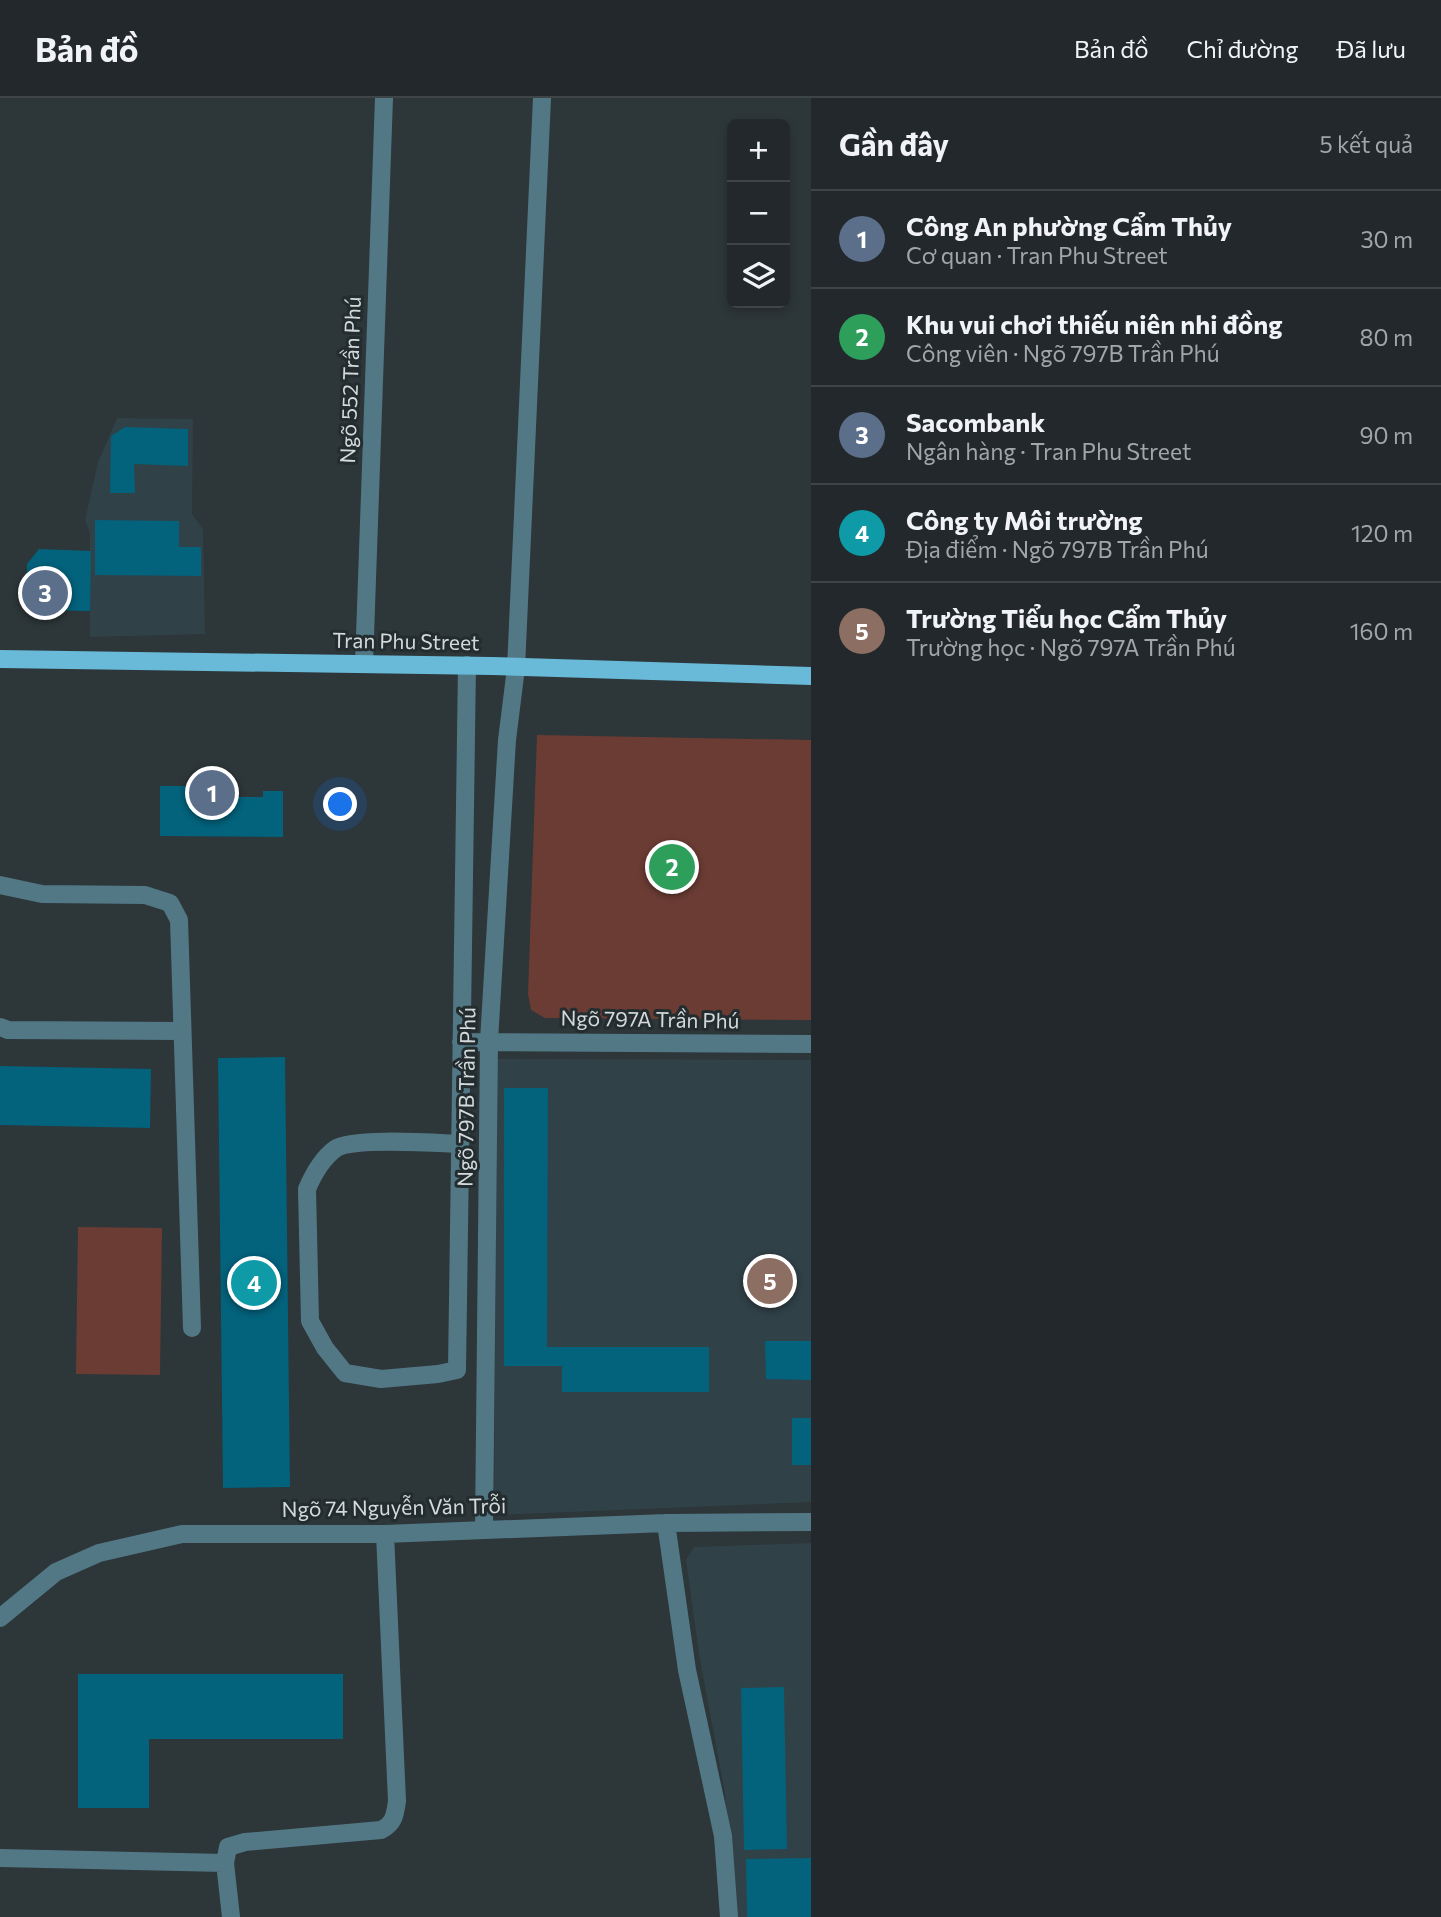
<!DOCTYPE html>
<html lang="vi">
<meta charset="utf-8">
<style>
:root{--surface:#22282b;--page:#2a3033;--text:#f1f3f6;--muted:#a2a6a9;--line:#3f4447;--accent:#db2777}
body{margin:0;font-family:Commissioner,sans-serif;background:var(--page);color:var(--text)}
.controls{position:absolute;right:21px;top:21px;display:grid;overflow:hidden;border-radius:10px;box-shadow:0 4px 10px #0003}
.controls button{width:63px;height:63px;display:grid;place-items:center;padding:0;border:0;border-bottom:2px solid var(--line);background:var(--surface);color:var(--text);font:35px sans-serif}
.you{position:absolute;left:341px;top:707px;width:24px;height:24px;margin:-18px;border:5px solid #fff;border-radius:50%;background:#1a73e8;box-shadow:0 0 0 10px #1a73e833}
.badge{display:grid;place-items:center;width:46px;height:46px;border-radius:50%;background:var(--accent);color:#fff;font-size:23px;font-weight:700}
.pin{position:absolute;translate:-50% -50%;border:4px solid #fff;box-shadow:0 2px 7px #0006}
.list{margin:0;padding:0;list-style:none}
h2{display:flex;justify-content:space-between;align-items:center;height:91px;margin:0;padding:0 28px;font-size:30px}
h2 small{font-size:23px;font-weight:400;color:var(--muted)}
.list li{display:grid;grid-template-columns:46px 1fr auto;gap:21px;align-items:center;box-sizing:border-box;height:98px;padding:0 28px;border-top:2px solid var(--line)}
.list b{display:block;font-size:26px;white-space:nowrap}
.list p{margin:0;font-size:23px;white-space:nowrap;color:var(--muted)}
.list em{font-size:23px;font-style:normal;color:var(--muted)}
.icon{flex:none;width:38px;height:38px;fill:none;stroke:currentColor;stroke-width:2;stroke-linecap:round;stroke-linejoin:round}
.map{position:relative;flex:none;width:811px;height:1819px;overflow:hidden}
header{display:flex;align-items:center;gap:42px;box-sizing:border-box;height:98px;padding:0 35px;background:var(--surface);border-bottom:2px solid var(--line)}
header strong{font-size:33px}
nav{display:flex;gap:38px;margin-inline-start:auto;font-size:24px}
main{display:flex}
aside{flex:1;background:var(--surface)}
.map>svg:first-child{display:block}
.built{fill:#314148}
.green{fill:#6b3c34}
.building{fill:#03627c}
.lines{fill:none;stroke-linecap:round;stroke-linejoin:round}
.minor{stroke:#527886;stroke-width:18}
.major{stroke:#68bad8;stroke-width:18}
.labels{text-anchor:middle;stroke-width:6;stroke-linejoin:round;paint-order:stroke}
.street-label{font-size:21px;fill:#d4dadc;stroke:#232c2f}
</style>
<header>
<strong>Bản đồ</strong>
<nav><a>Bản đồ</a><a>Chỉ đường</a><a>Đã lưu</a></nav>
</header>
<main>
<div class="map">
<svg width="811" height="1819" viewBox="0 0 811 1819">
<rect width="100%" height="100%" fill="#2d3639"/>
<path class="built" d="M117,320L193,321L192,416L203,431L205,536L90,539V435L85,422L98,364Z
M497,961L811,962V1404L498,1417L494,1409Z
M811,1445V1819H731L725,1695L699,1556L686,1462L694,1449Z"/>
<path class="green" d="M537,637L811,642V922L545,920L531,912L528,896Z
M78,1129L162,1130L160,1277L76,1276Z"/>
<path class="building" d="M125,329L188,331V368L134,366L135,395H110L111,338Z
M95,422L179,423V449H201V478L95,477Z
M39,451L91,453L90,513L26,512L27,466Z
M160,688H187V699H263V693H283V739L160,738Z
M285,959L290,1389L223,1390L218,960Z
M0,968L151,971L150,1030L0,1027Z
M504,990H548L547,1249H709V1294H562V1268H504Z
M765,1243H811V1282L766,1281Z
M792,1320H811V1367H792Z
M78,1576H343V1641H149V1710H78Z
M784,1589L787,1751L744,1752L741,1590Z
M811,1760V1819H747L746,1761Z"/>
<g class="lines">
<path class="minor" d="M364,566L384,0
M0,787L42,796L145,797L170,805L179,822L192,1230
M0,929L8,932L182,933
M461,944L811,946
M460,1046C436,1045 351,1039 335,1051C323,1060 313,1077 307,1091L310,1223L325,1250L345,1275L381,1281L438,1276L457,1272L467,567
M666,1425L687,1572L723,1738L729,1819
M484,1431L489,943L507,642L516,570L542,0
M0,1520L56,1474L99,1455L182,1436H385L666,1425L811,1424
M0,1760L225,1765
M231,1819L225,1765L228,1749L245,1744L381,1732C394,1726 395,1717 397,1703L385,1436"/>
<path class="major" d="M0,561L492,568L811,578"/>
</g>
<g class="labels">
<g class="street-label">
<text transform="translate(351 282) rotate(-88)" y="7">Ngõ 552 Trần Phú</text>
<text transform="translate(406 544) rotate(1)" y="7">Tran Phu Street</text>
<text transform="translate(650 922) rotate(1)" y="7">Ngõ 797A Trần Phú</text>
<text transform="translate(467 999) rotate(-89)" y="7">Ngõ 797B Trần Phú</text>
<text transform="translate(394 1410) rotate(-1)" y="7">Ngõ 74 Nguyễn Văn Trỗi</text>
</g>
</g>
</svg>
<div class="controls">
<button>+</button>
<button>−</button>
<button><svg class="icon" aria-label="layers" viewBox="0 0 24 24"><path d="M12 4l9 5-9 5-9-5zM3 14l9 5 9-5"/></svg></button>
</div>
<div class="you"></div>
<div class="pin badge" style="left:212px;top:695px;background:#5c6f8a">1</div>
<div class="pin badge" style="left:672px;top:769px;background:#2e9e5b">2</div>
<div class="pin badge" style="left:45px;top:495px;background:#5c6f8a">3</div>
<div class="pin badge" style="left:254px;top:1185px;background:#0f9aa8">4</div>
<div class="pin badge" style="left:770px;top:1183px;background:#8d6e63">5</div>
</div>
<aside>
<h2>Gần đây<small>5 kết quả</small></h2>
<ul class="list">
<li><span class="badge" style="background:#5c6f8a">1</span><div><b>Công An phường Cẩm Thủy</b><p>Cơ quan · Tran Phu Street</p></div><em>30 m</em></li>
<li><span class="badge" style="background:#2e9e5b">2</span><div><b>Khu vui chơi thiếu niên nhi đồng</b><p>Công viên · Ngõ 797B Trần Phú</p></div><em>80 m</em></li>
<li><span class="badge" style="background:#5c6f8a">3</span><div><b>Sacombank</b><p>Ngân hàng · Tran Phu Street</p></div><em>90 m</em></li>
<li><span class="badge" style="background:#0f9aa8">4</span><div><b>Công ty Môi trường</b><p>Địa điểm · Ngõ 797B Trần Phú</p></div><em>120 m</em></li>
<li><span class="badge" style="background:#8d6e63">5</span><div><b>Trường Tiểu học Cẩm Thủy</b><p>Trường học · Ngõ 797A Trần Phú</p></div><em>160 m</em></li>
</ul>
</aside>
</main>
